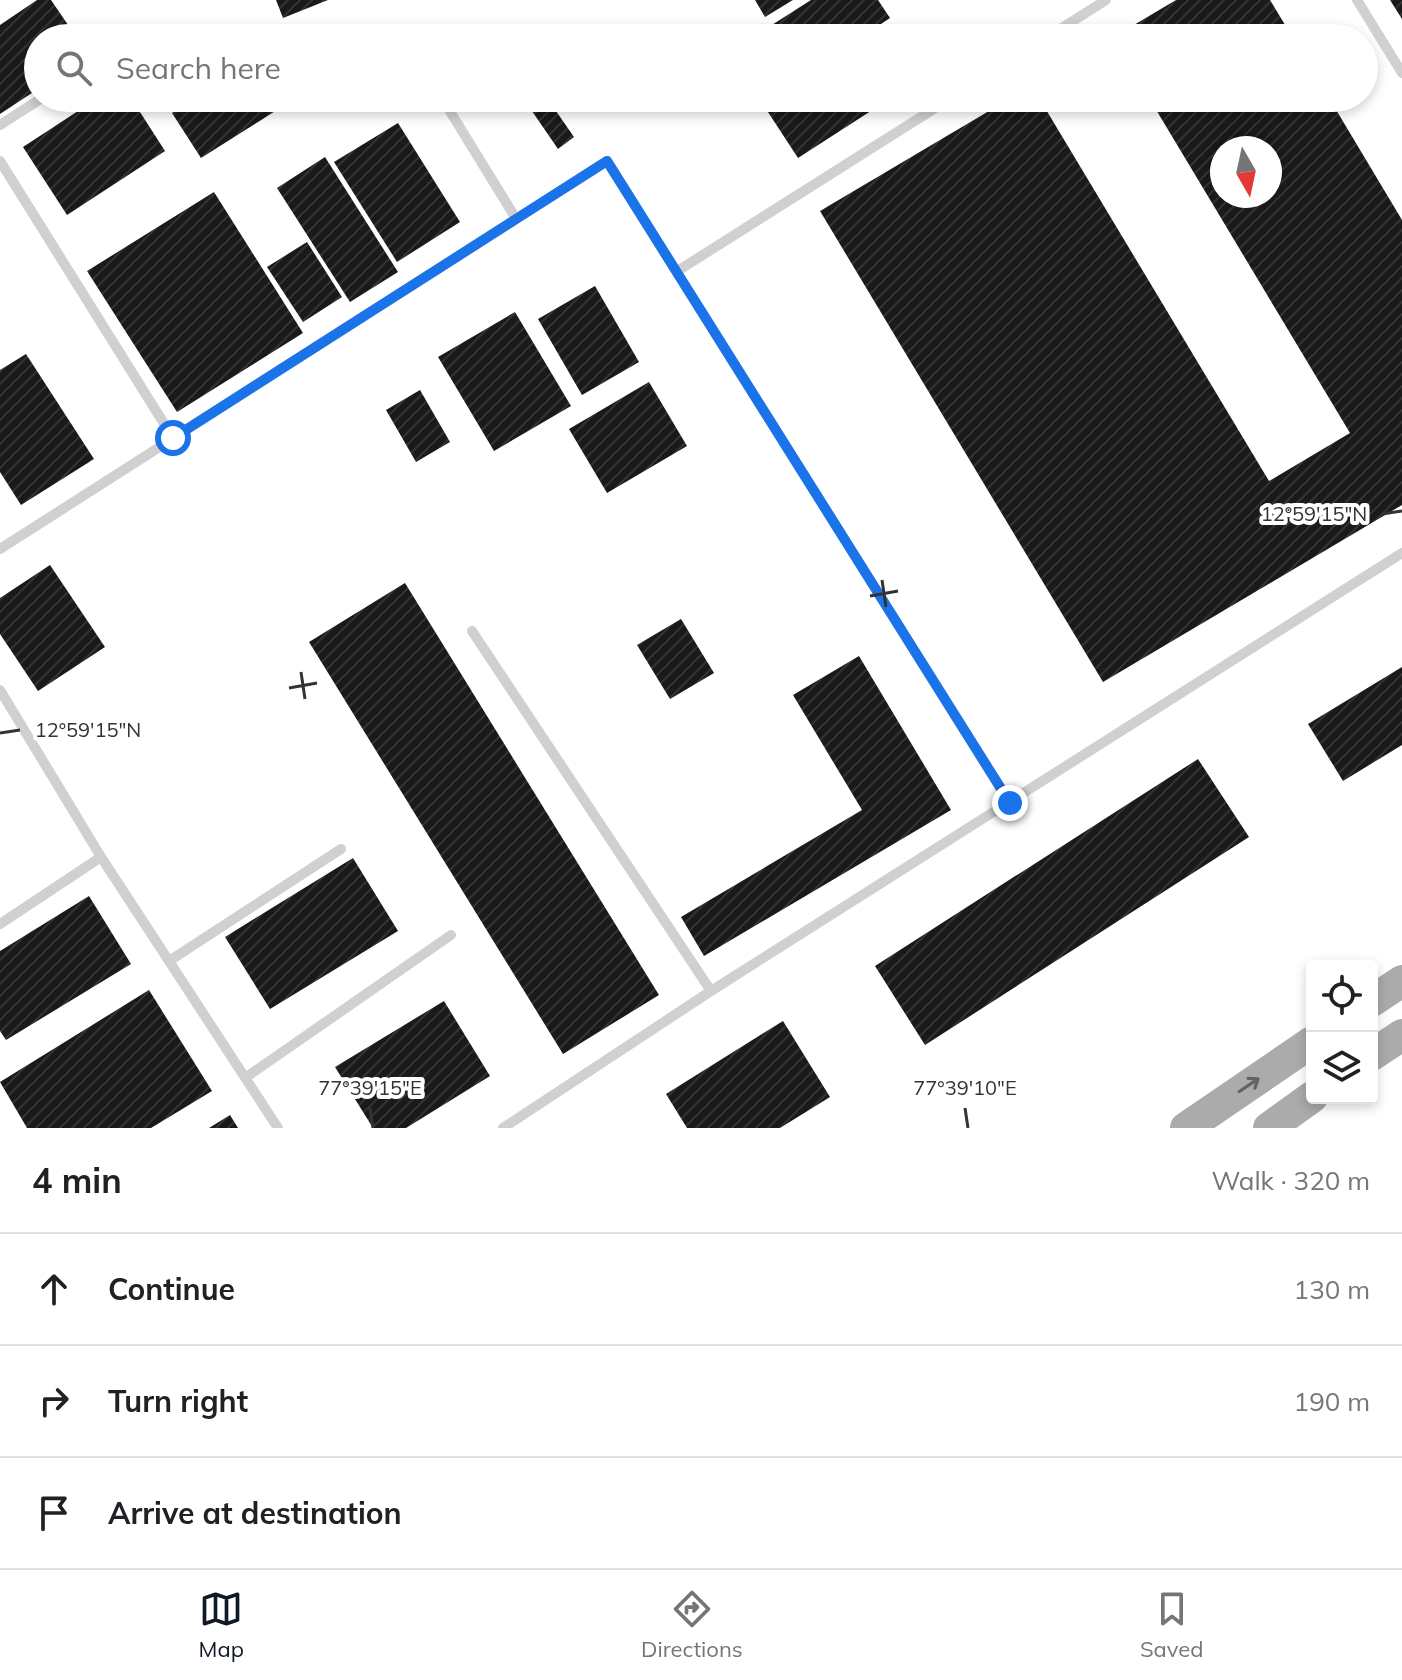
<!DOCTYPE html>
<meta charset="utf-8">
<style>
:root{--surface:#fff;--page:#f6f6f6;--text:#202124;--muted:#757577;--line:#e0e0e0;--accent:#111827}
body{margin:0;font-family:Mulish,sans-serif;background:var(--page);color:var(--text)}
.controls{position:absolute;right:24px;bottom:24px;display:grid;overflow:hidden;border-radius:8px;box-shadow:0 4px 12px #0003}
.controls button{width:72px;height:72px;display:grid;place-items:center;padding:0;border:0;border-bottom:2px solid var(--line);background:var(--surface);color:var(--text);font:40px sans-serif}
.compass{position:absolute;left:1210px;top:136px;width:72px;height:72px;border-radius:50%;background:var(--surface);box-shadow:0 4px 12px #0003;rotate:171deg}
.stop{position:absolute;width:24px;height:24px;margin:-18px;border:6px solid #1a73e8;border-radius:50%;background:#fff}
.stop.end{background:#1a73e8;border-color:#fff;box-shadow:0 2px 8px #0008}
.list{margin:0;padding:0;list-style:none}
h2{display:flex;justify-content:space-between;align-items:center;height:104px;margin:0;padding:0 32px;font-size:34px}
h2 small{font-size:26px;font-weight:400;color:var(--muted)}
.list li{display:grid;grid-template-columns:52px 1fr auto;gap:24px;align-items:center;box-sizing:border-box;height:112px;padding:0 32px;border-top:2px solid var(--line)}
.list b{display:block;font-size:30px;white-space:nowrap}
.list em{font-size:26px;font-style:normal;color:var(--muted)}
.icon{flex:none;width:44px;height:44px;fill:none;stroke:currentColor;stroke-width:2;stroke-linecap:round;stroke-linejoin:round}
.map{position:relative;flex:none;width:1402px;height:1128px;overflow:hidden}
.search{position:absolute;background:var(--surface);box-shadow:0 4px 12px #0003;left:24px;right:24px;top:24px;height:88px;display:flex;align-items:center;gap:20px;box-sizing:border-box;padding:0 28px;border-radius:44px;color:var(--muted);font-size:30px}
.sheet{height:440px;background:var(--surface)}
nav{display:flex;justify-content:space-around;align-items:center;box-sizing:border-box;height:112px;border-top:2px solid var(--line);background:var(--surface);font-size:22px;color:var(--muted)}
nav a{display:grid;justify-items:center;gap:4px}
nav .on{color:var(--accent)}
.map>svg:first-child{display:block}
.building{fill:url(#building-hatch);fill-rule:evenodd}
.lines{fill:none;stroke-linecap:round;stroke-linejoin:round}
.service{stroke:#d0d0d0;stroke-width:10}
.primary{stroke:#ababab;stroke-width:32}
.oneway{stroke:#636363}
.route{stroke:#1a73e8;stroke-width:10}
.ticks{fill:none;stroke:#333;stroke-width:3}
.ticks-label{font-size:20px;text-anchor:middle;fill:#333;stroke:#fff;stroke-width:8;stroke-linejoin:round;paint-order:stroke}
</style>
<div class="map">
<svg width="1402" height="1128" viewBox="0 0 1402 1128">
<defs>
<pattern id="building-hatch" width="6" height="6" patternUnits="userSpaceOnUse" patternTransform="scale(2)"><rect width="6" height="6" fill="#1a1a1a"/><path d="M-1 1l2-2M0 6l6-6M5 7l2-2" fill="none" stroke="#333"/></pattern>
</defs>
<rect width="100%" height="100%" fill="#fff"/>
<path class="building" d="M37,0H51L77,38H38V89L0,114V25Z
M276,0H328L283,18Z
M755,0H793L765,17Z
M811,0H878L890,18L860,38H769L764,30Z
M1176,0H1270L1293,38H1112Z
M1390,0H1402V19Z
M894,27L901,38H877Z
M98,98H131L165,151L67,215L23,147Z
M197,98H285L288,103L201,158L172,113Z
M523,98H547L574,137L558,149Z
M554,98H579L581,101L564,112Z
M784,98H891L798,158L766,109Z
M1011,98H1039L1269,481L1350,433L1149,98H1329L1402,220V505L1103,682L820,211ZM1222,148H1270V196H1222Z
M398,123L460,222L397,262L334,162Z
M325,157L398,272L350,302L277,188Z
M214,192L303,333L177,412L87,271Z
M307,242L342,297L303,322L267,267Z
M595,286L639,362L582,395L538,319Z
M515,312L571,406L494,451L438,357Z
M26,354L94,459L21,505L0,472V370Z
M649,382L687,446L607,493L569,429Z
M420,390L450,442L416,462L386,410Z
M50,565L105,647L38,691L0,634V598Z
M405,583L659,995L563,1054L309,642Z
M681,619L714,673L670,699L637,645Z
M859,656L951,810L704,956L681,917L862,810L793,695Z
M1402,667V745L1343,781L1308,724Z
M1198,759L1249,837L925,1045L875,966Z
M353,858L398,931L270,1009L225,937Z
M89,896L131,964L6,1040L0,1031V951Z
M149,990L212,1091L151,1128H27L0,1082Z
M444,1001L490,1076L406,1128H373L335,1067Z
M783,1021L830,1097L780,1128H687L666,1094Z
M230,1115L238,1128H209Z"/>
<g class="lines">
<path class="service" d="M1357,0L1402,73
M1046,38L1106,0
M443,100L515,217
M0,125L42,98
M0,161L173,438
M679,270L951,98
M0,549L607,161L1010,803
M472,631L711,991
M0,690L101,857L278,1128
M0,924L101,857
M169,961L341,849
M245,1078L451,935
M503,1128L711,991L1402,553"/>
<path class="primary" d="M1372,1001L1402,981
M1372,1055L1402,1035
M1186,1128L1312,1042
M1269,1128L1312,1097"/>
</g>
<defs><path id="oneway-shaft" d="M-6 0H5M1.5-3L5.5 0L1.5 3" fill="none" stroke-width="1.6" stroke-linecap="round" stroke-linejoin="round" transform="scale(2)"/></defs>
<use class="oneway" href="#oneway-shaft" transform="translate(1249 1085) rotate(-34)"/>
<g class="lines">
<path class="route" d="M173,438L607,161L1010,803"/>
</g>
<path class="ticks" d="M1382,514L1402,511M882,580L886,607M870,596L898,591M301,672L305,699M289,688L317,683M0,733L20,730M370,1108L373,1128M965,1108L968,1128"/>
<g class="ticks-label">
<text x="1314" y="521">12°59'15"N</text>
<text x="88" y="737">12°59'15"N</text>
<text x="370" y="1095">77°39'15"E</text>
<text x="965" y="1095">77°39'10"E</text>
</g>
</svg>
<div class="controls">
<button><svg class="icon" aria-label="locate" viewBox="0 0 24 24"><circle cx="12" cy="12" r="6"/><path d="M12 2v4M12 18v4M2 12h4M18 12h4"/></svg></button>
<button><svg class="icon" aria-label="layers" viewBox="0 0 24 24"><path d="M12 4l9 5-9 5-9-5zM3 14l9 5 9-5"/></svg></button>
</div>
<svg class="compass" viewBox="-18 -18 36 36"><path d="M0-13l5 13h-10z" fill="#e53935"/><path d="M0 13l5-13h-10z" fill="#757577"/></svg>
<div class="stop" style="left:173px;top:438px"></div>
<div class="stop end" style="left:1010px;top:803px"></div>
<div class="search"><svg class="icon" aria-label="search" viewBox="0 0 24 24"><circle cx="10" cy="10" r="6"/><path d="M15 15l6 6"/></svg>Search here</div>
</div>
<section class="sheet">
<h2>4 min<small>Walk · 320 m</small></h2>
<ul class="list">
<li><svg class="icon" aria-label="ahead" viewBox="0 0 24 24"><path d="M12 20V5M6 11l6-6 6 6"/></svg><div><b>Continue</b></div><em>130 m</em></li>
<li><svg class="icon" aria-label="right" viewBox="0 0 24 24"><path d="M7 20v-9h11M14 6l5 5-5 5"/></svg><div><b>Turn right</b></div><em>190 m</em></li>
<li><svg class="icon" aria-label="arrive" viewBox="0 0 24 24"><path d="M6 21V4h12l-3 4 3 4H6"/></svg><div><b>Arrive at destination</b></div></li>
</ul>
</section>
<nav>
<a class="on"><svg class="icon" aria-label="map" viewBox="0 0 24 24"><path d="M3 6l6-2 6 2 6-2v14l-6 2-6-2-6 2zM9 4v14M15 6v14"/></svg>Map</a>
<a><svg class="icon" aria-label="directions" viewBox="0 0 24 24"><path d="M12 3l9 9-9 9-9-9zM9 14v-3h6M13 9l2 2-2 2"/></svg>Directions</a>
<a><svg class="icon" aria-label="saved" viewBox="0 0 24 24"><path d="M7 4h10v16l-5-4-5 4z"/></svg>Saved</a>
</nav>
